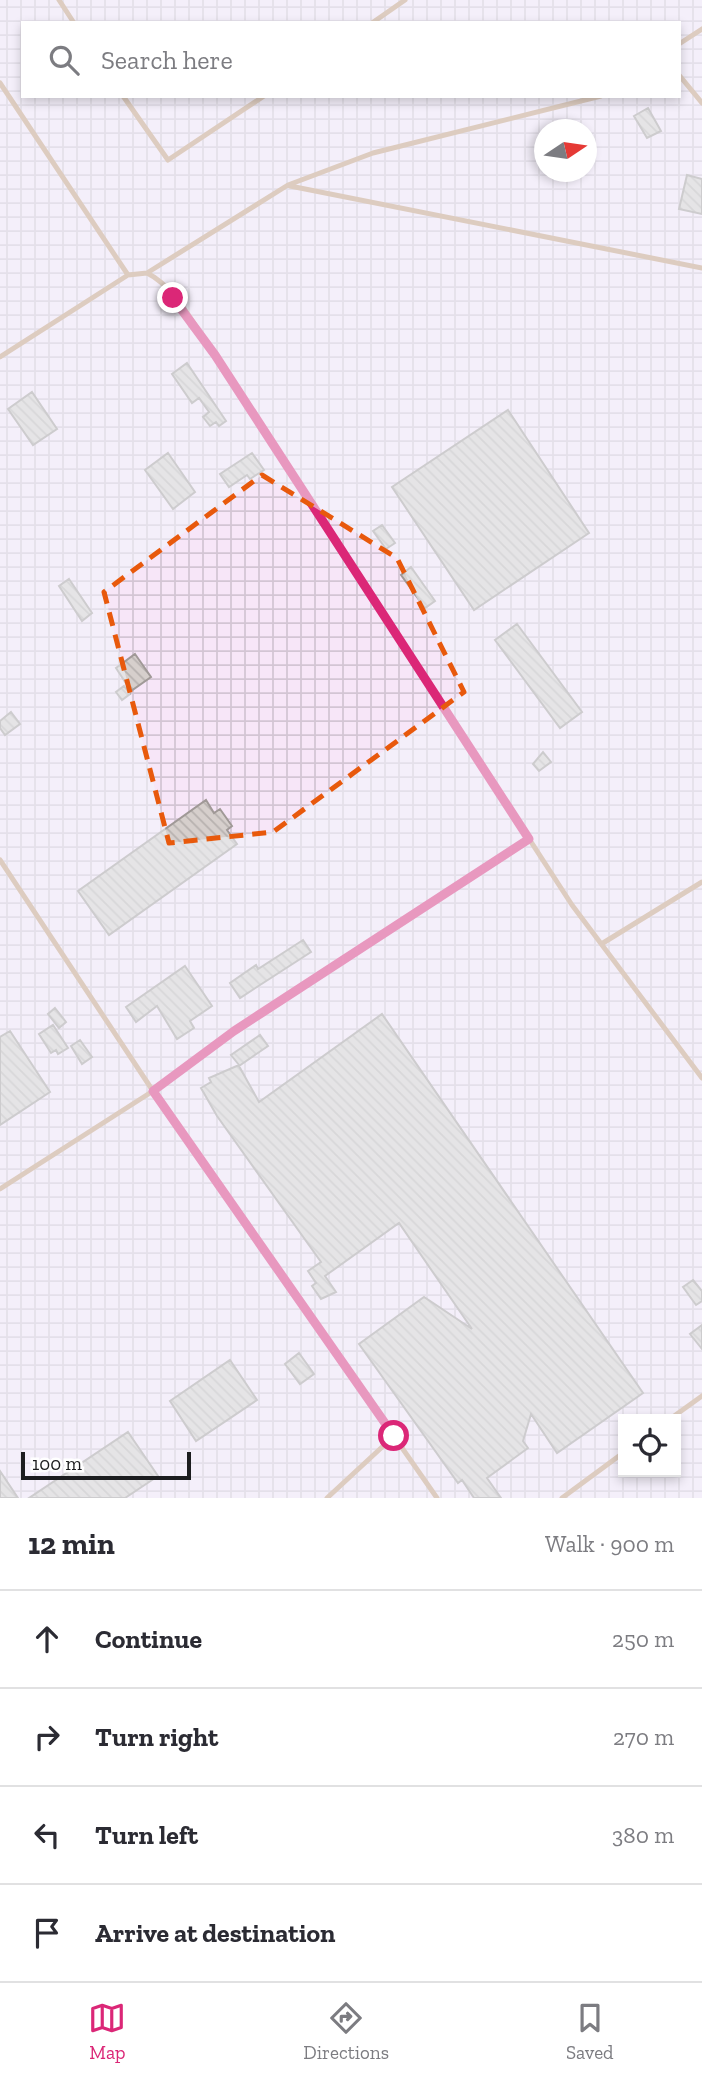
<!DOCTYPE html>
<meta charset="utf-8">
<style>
:root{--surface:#fff;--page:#f2f2f3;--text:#2b2b33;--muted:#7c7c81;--line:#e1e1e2;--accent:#db2777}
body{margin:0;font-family:"Zilla Slab",serif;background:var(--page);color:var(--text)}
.controls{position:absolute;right:21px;bottom:21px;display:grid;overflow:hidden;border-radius:0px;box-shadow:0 4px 10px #0003}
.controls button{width:63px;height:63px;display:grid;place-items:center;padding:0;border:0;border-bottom:2px solid var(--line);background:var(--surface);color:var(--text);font:35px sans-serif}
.compass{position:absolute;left:534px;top:119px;width:63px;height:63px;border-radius:50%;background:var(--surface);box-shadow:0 4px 10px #0003;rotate:77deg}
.scale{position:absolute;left:21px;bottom:18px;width:170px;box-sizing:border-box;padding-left:7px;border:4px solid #1c1d1f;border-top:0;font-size:19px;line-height:24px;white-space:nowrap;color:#1c1d1f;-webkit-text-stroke:5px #fff;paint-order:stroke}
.stop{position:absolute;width:21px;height:21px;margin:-16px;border:5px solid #db2777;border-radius:50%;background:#fff}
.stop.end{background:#db2777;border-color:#fff;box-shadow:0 2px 7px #0008}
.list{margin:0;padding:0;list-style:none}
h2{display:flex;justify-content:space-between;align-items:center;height:91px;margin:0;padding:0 28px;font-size:30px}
h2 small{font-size:23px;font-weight:400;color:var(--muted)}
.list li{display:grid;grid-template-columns:46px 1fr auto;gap:21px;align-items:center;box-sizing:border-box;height:98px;padding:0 28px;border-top:2px solid var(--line)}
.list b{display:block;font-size:26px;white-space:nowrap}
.list em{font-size:23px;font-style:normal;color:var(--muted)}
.icon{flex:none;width:38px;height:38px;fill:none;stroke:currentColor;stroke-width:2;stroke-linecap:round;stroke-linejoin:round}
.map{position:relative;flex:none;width:702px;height:1498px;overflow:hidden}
.search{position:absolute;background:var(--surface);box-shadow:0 4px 10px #0003;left:21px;right:21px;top:21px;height:77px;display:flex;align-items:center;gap:18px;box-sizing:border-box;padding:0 24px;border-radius:0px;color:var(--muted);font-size:26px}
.sheet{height:483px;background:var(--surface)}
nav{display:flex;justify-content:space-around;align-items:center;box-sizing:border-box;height:98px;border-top:2px solid var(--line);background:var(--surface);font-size:19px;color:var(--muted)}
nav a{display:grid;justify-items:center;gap:4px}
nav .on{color:var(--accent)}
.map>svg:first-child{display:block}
.industrial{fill:url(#industrial-grid);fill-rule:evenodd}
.building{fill:url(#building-back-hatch);stroke:#a09997;stroke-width:2}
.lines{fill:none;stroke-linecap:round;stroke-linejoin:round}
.lane{stroke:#c39a78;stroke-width:5}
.route{stroke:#db2777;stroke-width:9}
.marked{fill:none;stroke:#e8590c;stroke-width:5;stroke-dasharray:14 9;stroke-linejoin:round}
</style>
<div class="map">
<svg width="702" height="1498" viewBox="0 0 702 1498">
<defs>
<pattern id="industrial-grid" width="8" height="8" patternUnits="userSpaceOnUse" patternTransform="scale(1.75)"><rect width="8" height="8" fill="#f7e6f8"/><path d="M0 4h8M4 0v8" fill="none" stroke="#d3c5d4"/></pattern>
<pattern id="building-back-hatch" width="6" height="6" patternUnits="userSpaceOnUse" patternTransform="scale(1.75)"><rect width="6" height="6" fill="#d6cfcc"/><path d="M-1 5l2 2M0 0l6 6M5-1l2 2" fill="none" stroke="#b7b1af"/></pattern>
</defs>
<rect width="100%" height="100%" fill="#f2f6fc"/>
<path class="industrial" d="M0,0H702V1498H0ZM23,23H679V96H23ZM544,130H586V172H544ZM623,1419H676V1472H623Z"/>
<path class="building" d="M648,108L661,131L647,138L634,116Z
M687,175L702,179V214L679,209Z
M187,363L226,421L219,426L216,422L210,426L203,417L209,412L199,398L192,403L172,374Z
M32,392L57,429L33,445L8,409Z
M508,410L589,533L474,610L392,487Z
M168,453L195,492L173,509L145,470Z
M252,453L264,470L250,479L247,475L229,487L220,474Z
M382,525L395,543L386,549L373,531Z
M411,567L435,601L425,608L401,575Z
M69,579L92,613L82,621L59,586Z
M517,624L582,712L560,728L495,640Z
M135,654L151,677L131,691L116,668Z
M124,686L130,694L122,700L116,692Z
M11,712L20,724L5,735L0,728V721Z
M543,752L551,762L539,771L533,764Z
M206,800L214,813L220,809L232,826L227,830L237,844L109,935L78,891Z
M303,940L311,952L240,998L230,983L256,965L258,969Z
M185,966L212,1006L190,1021L194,1028L177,1039L157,1006L136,1022L126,1007Z
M55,1008L66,1022L59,1028L48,1014Z
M382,1014L643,1393L557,1453L531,1414L523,1441L528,1448L487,1478L501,1498H474L462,1480L458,1483L359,1344L424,1297L472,1329L399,1223L325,1276L336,1292L321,1299L312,1286L316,1283L308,1271L321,1262L217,1116L201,1088L211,1082L209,1078L239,1065L231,1055L260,1035L268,1046L239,1066L259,1102Z
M53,1025L68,1048L58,1054L56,1050L51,1053L39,1034Z
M10,1031L50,1092L0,1125V1037Z
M80,1040L92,1057L82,1064L71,1046Z
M693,1280L702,1291V1301L696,1305L683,1287Z
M702,1325V1349L690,1334Z
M299,1353L314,1374L300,1384L285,1364Z
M230,1360L257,1400L196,1441L170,1401Z
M128,1432L158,1476L125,1498H29Z
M0,1471L18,1498H0Z"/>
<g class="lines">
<path class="lane" d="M59,0L74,23
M372,23L405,0
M679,44L702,29
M679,75L702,103
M0,83L128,275
M123,96L168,160L264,96
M290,186L702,268
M147,273C176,287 196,329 215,355L572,905L702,1078
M0,357L128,275L147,273L288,185L373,153L601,96
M0,860L153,1091L437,1498
M603,943L702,882
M0,1189L153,1091L234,1031L529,839
M670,1419L702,1396
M327,1498L394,1436
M562,1498L623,1453"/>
</g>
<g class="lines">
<path class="route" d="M173,298L215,355L529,839L234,1031L153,1091L394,1436"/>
</g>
<path d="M0 0H702V1498H0ZM262,475L397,558L464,692L273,832L169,843L104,592Z" fill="#f2f6fc" fill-opacity=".55" fill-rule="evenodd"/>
<path class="marked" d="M262,475L397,558L464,692L273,832L169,843L104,592Z"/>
</svg>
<div class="controls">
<button><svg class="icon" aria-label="locate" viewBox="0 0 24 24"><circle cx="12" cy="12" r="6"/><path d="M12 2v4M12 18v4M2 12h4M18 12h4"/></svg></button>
</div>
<svg class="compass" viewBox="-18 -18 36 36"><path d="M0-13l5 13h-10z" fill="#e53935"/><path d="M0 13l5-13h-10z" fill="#7c7c81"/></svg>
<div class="scale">100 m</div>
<div class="stop" style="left:394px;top:1436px"></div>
<div class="stop end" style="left:173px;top:298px"></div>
<div class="search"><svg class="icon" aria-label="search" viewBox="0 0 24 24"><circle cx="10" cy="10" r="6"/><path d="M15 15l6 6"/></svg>Search here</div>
</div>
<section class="sheet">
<h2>12 min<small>Walk · 900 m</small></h2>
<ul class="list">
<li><svg class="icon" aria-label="ahead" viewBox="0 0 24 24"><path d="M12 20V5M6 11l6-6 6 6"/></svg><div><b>Continue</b></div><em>250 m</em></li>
<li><svg class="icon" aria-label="right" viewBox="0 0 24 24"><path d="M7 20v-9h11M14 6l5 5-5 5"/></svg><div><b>Turn right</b></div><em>270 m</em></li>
<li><svg class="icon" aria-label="left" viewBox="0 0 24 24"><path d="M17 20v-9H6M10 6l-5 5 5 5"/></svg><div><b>Turn left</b></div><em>380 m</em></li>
<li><svg class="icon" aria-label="arrive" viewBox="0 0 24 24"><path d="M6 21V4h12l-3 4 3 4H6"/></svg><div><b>Arrive at destination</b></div></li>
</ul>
</section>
<nav>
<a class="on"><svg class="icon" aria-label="map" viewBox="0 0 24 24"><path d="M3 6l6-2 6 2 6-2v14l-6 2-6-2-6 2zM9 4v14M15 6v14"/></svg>Map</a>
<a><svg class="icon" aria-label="directions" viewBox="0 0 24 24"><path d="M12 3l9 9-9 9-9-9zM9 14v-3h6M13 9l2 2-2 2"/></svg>Directions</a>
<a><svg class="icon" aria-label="saved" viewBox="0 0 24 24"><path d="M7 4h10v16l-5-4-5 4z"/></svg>Saved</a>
</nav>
